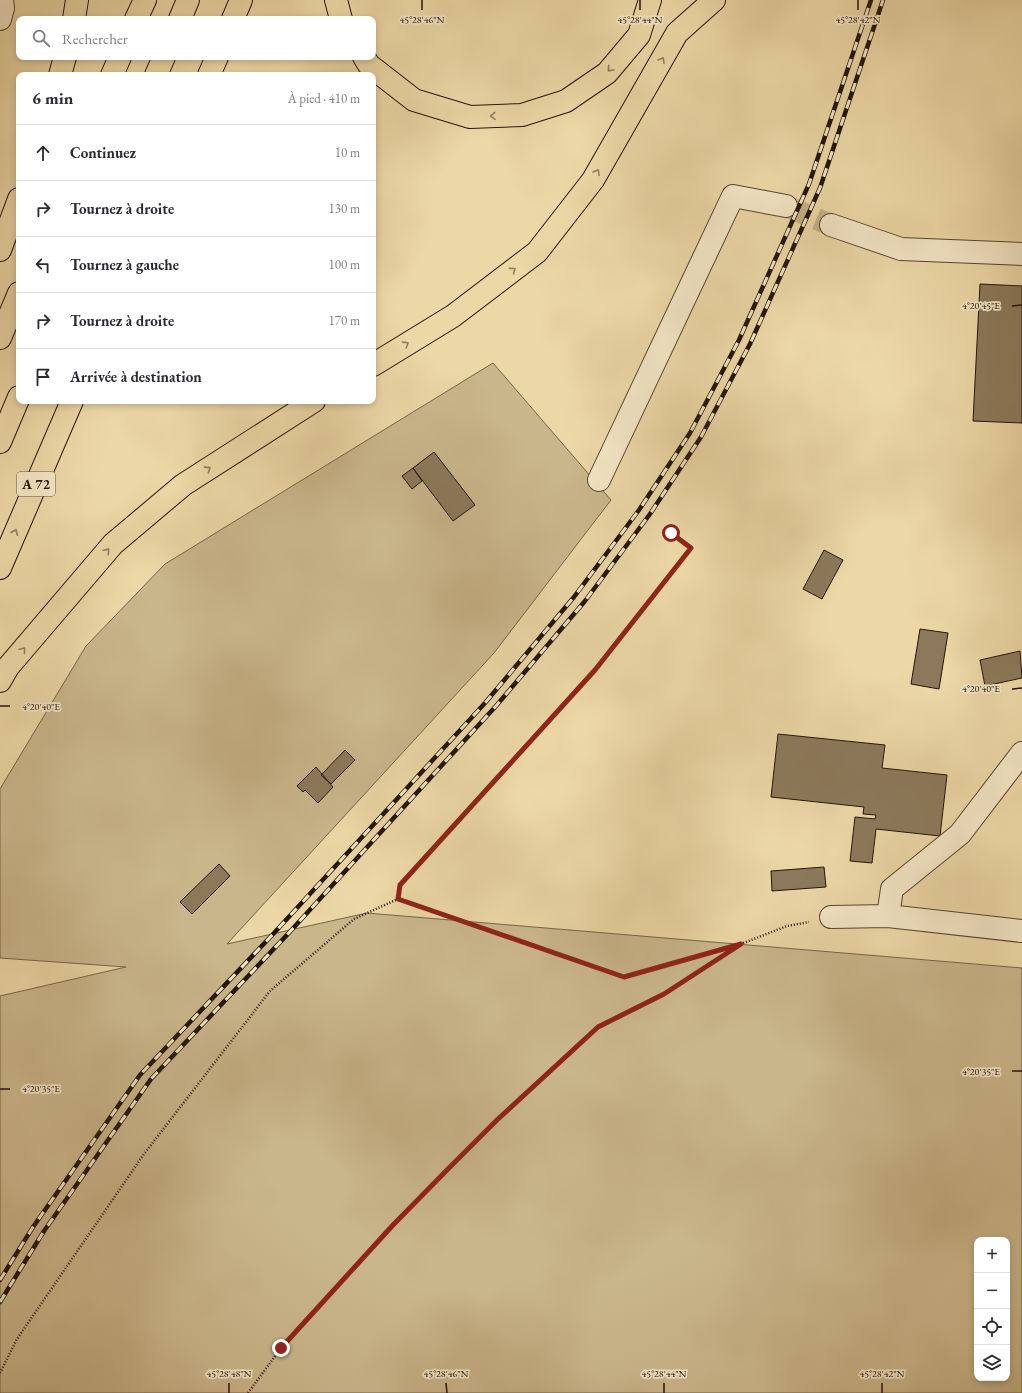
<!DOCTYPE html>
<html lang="fr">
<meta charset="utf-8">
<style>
:root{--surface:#fff;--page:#f2f2f3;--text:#2b2b33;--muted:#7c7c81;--line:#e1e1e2}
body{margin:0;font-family:"EB Garamond",serif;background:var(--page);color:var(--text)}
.controls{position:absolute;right:12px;bottom:12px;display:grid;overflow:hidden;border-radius:8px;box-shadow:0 2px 6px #0003}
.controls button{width:36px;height:36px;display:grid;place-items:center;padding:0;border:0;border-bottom:1px solid var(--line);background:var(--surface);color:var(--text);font:20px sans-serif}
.stop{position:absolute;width:12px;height:12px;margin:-9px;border:3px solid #8f2418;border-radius:50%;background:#fff}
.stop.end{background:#8f2418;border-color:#fff;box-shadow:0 1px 4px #0008}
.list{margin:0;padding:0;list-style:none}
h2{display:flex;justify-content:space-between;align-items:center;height:52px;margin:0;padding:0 16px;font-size:17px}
h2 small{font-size:13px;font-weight:400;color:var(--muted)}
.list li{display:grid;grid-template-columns:26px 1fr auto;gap:12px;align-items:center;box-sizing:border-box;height:56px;padding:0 16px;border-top:1px solid var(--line)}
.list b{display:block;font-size:15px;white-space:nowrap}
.list em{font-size:13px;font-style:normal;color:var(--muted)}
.icon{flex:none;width:22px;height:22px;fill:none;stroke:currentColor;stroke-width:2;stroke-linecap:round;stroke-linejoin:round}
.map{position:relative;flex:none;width:1022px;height:1393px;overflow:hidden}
.search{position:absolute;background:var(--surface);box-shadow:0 2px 6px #0003;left:16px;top:16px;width:360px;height:44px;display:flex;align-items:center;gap:10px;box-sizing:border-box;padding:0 14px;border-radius:8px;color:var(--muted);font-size:15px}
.panel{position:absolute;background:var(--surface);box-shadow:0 2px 6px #0003;left:16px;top:72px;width:360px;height:332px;border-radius:8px}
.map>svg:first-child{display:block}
.green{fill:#cab68b;stroke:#76654a;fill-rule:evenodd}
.building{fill:#8c795b;stroke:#23140a}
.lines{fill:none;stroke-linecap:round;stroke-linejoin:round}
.minor-tunnel{stroke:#c4b087;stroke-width:22;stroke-dasharray:22 11;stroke-linecap:butt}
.minor-casing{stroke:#554531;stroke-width:24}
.highway-casing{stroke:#23140a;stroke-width:24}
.path{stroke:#23140a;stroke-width:2.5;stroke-dasharray:1 2;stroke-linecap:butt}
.minor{stroke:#f3e5c5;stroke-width:22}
.highway{stroke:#ecd7a6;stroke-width:22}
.rail-casing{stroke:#23140a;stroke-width:4.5}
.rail{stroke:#f3e5c5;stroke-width:3;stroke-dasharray:9;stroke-linecap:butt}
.oneway{stroke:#927f60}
.route{stroke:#8f2418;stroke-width:5}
.ticks{fill:none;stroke:#23140a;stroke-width:1.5}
.labels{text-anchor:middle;stroke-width:3.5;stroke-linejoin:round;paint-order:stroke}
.shield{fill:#f3e5c5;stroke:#615342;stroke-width:1}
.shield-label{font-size:14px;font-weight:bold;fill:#23140a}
.ticks-label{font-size:10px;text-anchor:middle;fill:#23140a;stroke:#f3e5c5;stroke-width:3.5;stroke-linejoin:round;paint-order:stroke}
</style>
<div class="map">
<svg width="1022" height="1393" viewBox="0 0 1022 1393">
<rect width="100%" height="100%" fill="#ecd7a6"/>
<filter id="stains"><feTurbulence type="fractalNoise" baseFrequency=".005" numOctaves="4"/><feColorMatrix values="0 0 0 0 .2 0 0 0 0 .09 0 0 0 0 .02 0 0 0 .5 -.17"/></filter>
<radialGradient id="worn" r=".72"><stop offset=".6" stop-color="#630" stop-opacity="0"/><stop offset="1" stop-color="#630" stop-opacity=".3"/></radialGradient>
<path class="green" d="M493,363L611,500L494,653L227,944L367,913L1022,968V1393H0V996L126,967L0,958V789L86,646L165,564ZM977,1240H1007V1378H977Z"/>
<path class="building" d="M980,284L1022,286V423L973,421Z
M434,452L475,505L453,521L413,468Z
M413,468L422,481L412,489L402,476Z
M824,550L843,560L822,599L803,589Z
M920,629L948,633L939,689L911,684Z
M1020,651L1022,678L985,686L980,660Z
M778,734L885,745L882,768L947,775L940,836L876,829L872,863L850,861L855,817L875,819L876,815L863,814L864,807L771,797Z
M345,750L355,760L331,784L321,775Z
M316,767L333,787L318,803L305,790L303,792L297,786Z
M219,864L230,876L192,914L180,902Z
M824,867L826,887L772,891L771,871Z"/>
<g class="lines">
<path class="minor-tunnel" d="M786,206L831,225"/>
<defs>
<path id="minor" d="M0,19L3,8L2,0
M831,225L901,249L1022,254
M599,480L733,196L786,206
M888,916L892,889L960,834L1022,753
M831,917L888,916L1022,931"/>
<path id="highway" d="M336,0L341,19
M74,19L77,0
M136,19L145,0
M180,19L188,0
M233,19L241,0
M364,57L369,65L414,100L470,117L522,115L566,101L607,73L639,35L650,0
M60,75L65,57
M112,75L120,57
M156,75L164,57
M209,75L217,57
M0,250L19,199
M0,338L19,293
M373,365L453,316L537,252L593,180L677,33L714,0
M0,442L19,397
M0,568L72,401
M0,681L8,667L113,544L183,485L314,401"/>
</defs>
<use href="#minor" class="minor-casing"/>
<use href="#highway" class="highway-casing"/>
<path class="path" d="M398,899L624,977L741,944L787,926L809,922
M0,1373L17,1339L144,1154L270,991L354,919L398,899L400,885L595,670L691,548L671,533
M248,1393L281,1348L393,1225L497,1120L544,1076L598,1027L664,994L741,944"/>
<use href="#minor" class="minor"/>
<use href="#highway" class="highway"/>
<defs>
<path id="rail" d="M0,1280L33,1227L140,1075L275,932L485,703L574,597L639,510L690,433L739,340L809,184L871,0
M0,1302L44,1231L151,1079L286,936L496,706L585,601L650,514L701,437L750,344L820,188L883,0"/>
</defs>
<use href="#rail" class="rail-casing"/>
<use href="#rail" class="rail"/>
</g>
<defs><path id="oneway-chevron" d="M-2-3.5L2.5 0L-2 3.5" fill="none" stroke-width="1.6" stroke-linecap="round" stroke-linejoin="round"/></defs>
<g class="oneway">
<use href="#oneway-chevron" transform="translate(662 60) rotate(-60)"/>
<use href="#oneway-chevron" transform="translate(610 69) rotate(131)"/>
<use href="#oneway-chevron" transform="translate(493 116) rotate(178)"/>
<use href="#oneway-chevron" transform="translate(597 172) rotate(-60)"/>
<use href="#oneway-chevron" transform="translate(513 270) rotate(-37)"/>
<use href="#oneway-chevron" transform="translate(406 344) rotate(-32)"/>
<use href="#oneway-chevron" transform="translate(208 469) rotate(-33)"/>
<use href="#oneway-chevron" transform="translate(15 532) rotate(-67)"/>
<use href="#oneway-chevron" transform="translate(107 551) rotate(-49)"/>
<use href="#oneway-chevron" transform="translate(23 650) rotate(-50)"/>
</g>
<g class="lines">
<path class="route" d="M281,1348L393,1225L449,1168L497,1120L598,1027L664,994L741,944L624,977L398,899L400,885L595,670L691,548L671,533"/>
</g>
<path class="ticks" d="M422,0V10M640,0V10M858,0V10M1012,306L1022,305M1012,689L1022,688M0,706H10M1012,1071H1022M0,1089H10M229,1383V1393M446,1383L447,1393M664,1383V1393M882,1383V1393"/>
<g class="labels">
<rect class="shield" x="17" y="472" width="38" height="24" rx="3"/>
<g class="shield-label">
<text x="36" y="489">A 72</text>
</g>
</g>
<g class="ticks-label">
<text x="422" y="23">45°28'46"N</text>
<text x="640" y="23">45°28'44"N</text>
<text x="858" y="23">45°28'42"N</text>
<text x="981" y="309">4°20'45"E</text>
<text x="981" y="692">4°20'40"E</text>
<text x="41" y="710">4°20'40"E</text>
<text x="981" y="1075">4°20'35"E</text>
<text x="41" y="1092">4°20'35"E</text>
<text x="229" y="1377">45°28'48"N</text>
<text x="446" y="1377">45°28'46"N</text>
<text x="664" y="1377">45°28'44"N</text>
<text x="882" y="1377">45°28'42"N</text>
</g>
<rect width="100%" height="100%" filter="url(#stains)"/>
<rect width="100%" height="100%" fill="url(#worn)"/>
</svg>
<div class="controls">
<button>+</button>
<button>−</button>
<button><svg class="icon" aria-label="locate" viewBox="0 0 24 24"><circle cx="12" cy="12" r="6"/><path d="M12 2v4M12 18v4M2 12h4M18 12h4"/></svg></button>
<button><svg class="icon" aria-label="layers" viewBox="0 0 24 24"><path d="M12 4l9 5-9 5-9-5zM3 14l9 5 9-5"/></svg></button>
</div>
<div class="stop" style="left:671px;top:533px"></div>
<div class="stop end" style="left:281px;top:1348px"></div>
<div class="search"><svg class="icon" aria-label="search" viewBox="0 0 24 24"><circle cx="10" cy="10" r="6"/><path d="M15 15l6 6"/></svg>Rechercher</div>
<section class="panel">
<h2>6 min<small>À pied · 410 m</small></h2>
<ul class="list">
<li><svg class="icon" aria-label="ahead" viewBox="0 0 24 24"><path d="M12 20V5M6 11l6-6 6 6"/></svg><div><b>Continuez</b></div><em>10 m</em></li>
<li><svg class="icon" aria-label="right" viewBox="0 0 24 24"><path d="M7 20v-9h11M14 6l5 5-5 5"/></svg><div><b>Tournez à droite</b></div><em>130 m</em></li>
<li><svg class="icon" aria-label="left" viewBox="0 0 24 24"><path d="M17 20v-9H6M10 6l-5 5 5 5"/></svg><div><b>Tournez à gauche</b></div><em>100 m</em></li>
<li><svg class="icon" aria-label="right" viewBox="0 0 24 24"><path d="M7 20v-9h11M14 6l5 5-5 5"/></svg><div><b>Tournez à droite</b></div><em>170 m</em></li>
<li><svg class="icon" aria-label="arrive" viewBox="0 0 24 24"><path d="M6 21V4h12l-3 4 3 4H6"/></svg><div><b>Arrivée à destination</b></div></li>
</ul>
</section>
</div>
